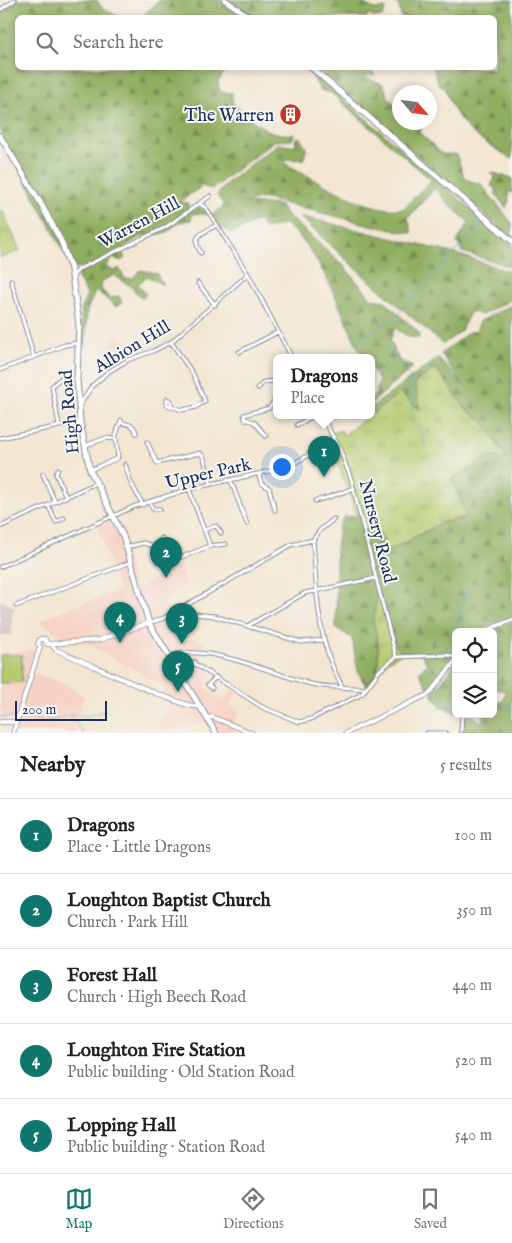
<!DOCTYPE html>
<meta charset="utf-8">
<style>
:root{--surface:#fff;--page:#f2f2f2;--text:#222;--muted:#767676;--line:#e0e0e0;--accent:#0f766e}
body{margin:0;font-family:"IM FELL English",serif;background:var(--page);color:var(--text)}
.controls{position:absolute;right:15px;bottom:15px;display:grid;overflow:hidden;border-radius:8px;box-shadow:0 2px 8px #0003}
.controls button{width:45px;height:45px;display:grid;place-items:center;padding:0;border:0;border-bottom:1px solid var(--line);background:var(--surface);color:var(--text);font:25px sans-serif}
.compass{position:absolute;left:392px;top:85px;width:45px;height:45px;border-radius:50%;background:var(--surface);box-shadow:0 2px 8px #0003;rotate:118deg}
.scale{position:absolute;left:15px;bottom:12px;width:92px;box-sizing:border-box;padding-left:5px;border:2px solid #1b2f5e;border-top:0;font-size:14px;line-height:18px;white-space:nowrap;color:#1b2f5e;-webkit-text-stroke:4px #f6f6f2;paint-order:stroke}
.you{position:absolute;left:281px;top:466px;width:18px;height:18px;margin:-12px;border:4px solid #fff;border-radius:50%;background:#1a73e8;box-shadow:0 0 0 8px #1a73e833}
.badge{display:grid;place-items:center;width:32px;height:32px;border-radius:50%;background:var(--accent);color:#fff;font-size:16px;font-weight:700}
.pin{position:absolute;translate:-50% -41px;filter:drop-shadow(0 1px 2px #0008)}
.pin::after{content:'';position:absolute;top:26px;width:18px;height:15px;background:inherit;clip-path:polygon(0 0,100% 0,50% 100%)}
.popup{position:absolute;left:273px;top:354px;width:102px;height:65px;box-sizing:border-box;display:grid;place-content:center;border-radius:8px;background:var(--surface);filter:drop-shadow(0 1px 4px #0005);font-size:16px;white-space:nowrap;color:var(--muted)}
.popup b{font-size:19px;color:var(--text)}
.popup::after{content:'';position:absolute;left:50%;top:100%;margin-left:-10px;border:10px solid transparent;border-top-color:var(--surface)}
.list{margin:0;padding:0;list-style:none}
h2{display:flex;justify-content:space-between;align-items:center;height:65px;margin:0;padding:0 20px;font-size:21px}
h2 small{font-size:16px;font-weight:400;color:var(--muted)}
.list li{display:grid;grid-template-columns:32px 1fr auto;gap:15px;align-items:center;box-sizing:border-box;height:75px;padding:0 20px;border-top:1px solid var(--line)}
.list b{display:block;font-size:19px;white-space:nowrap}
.list p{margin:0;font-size:16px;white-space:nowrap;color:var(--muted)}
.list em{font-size:16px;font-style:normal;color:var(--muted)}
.icon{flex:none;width:28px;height:28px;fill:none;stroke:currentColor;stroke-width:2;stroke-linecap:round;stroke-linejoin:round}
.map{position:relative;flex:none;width:512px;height:733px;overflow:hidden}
.search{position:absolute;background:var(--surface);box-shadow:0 2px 8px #0003;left:15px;right:15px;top:15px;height:55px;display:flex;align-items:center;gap:12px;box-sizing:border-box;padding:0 18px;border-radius:8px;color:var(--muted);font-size:19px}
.sheet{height:440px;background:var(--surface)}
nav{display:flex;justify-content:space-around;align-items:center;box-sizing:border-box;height:70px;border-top:1px solid var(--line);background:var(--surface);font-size:14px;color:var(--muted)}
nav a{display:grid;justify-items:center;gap:2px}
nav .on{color:var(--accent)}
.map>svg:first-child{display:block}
.built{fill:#f6d2c4}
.railway{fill:#d1bfbe}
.grass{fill:url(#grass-tufts);stroke:#687c66}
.forest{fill:url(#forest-firs);stroke:#566e60}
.garden{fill:#b6ca6e;stroke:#687c66}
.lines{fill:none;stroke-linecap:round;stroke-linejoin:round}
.stream{stroke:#50aace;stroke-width:1}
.minor-casing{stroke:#878a98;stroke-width:5}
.tertiary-casing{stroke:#878a98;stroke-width:5.5}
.primary-casing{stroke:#878a98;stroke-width:7}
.minor{stroke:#fff;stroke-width:3}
.tertiary{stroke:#fff;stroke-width:4}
.primary{stroke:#fff;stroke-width:5}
.labels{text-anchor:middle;stroke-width:4;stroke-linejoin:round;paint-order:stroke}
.poi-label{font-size:18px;fill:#1b2f5e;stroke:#f6f6f2;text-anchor:end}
.street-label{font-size:18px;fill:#1b2f5e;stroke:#f6f6f2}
</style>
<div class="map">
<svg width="512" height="733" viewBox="0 0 512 733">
<defs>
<pattern id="grass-tufts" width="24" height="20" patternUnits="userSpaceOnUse" patternTransform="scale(1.25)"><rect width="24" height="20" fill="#b6ca6e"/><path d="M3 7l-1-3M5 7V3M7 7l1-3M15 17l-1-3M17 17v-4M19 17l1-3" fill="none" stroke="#93a45e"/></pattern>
<pattern id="forest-firs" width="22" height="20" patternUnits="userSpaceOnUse" patternTransform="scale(1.25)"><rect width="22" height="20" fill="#90ae61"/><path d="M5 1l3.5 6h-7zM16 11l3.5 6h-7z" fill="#758e53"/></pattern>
</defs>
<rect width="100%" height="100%" fill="#f6f6f2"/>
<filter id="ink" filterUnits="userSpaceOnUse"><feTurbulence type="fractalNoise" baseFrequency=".02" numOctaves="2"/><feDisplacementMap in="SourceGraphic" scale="10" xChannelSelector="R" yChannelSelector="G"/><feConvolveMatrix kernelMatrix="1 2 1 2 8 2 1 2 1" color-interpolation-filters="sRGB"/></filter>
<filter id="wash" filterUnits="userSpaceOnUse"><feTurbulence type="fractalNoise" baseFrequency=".0096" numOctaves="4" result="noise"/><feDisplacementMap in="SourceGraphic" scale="20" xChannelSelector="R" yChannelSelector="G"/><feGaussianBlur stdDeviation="1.12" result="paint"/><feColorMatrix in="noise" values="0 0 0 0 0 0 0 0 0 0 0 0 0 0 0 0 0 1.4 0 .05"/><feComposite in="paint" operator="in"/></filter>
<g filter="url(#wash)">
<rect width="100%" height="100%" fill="#f3e6d2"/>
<path class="built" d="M118,331L125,344L119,348L125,359L111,366L104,353L110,347L108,346Z
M111,521L124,547L135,590L179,565L187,583L164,602L173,617L179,616L181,632L187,636L206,642L196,664L211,675L205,682L208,684L206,686L217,697L224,700L232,691L237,694L229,704L240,712L232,723V730L239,733H220L213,721L168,731L163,728L157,729L169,703L161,684L89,645L65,638L39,622L61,611L119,590L97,527Z
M36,649L32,672L63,683L84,697L74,728L77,733H13L15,722L0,712V653Z"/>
<path class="railway" d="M0,600L16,608L12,613V635H0Z"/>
<path class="grass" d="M0,210L3,211L20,251L0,258Z
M436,368L466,409L484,422L507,459L489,457L453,479L466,516L441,523L391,550L382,551L375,526L365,530L357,517L328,435L341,430L344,435L400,392L419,409L414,383Z
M378,592L396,647L402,653L388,661L367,687L378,669V641L373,621Z"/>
<path class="forest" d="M18,0H97L102,8L120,17L18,18V68H227L218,82L220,92L232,93V102C252,120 266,137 294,134L292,140L274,141L212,189L202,186L180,202L188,203L189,210L196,207L205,210L208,215L193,213L191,220L180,222L166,233L140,237L121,249L125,258L121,261L112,258L106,267L114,271L119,268L125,279L133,278L140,270L156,273L163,285L147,276L138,284L146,295L142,299L129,285L114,275L102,281L101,289L110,298L119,296L122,303L116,307L96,290L87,310L85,346L80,337L82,306L87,295L77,276L86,266L77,268L71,265L0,133V12Z
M160,0H220L245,17H141Z
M228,0H363L362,3L375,9L386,8L382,17H373L367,14V17L253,18Z
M393,0H512V159C477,137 459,130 445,88L439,85L433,68H494V18L401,17L399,6Z
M302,68H307L512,244V267L462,252L457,242L469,222L447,203L435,188L408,218L412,233L383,228L262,198L245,203L279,205L288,216L340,262L372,299L385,301L419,333V338L409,337L395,328L390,340L399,360L413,367L372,403V397L376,394L379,380L372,369V358H365L359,350C341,312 319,247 285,224L265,229L259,220L232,234L218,225L212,215L224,206L217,195L228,182L278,144L289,146L296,145L295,139L299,137L307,148L303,160L284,159L286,164C319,181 366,213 403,209L431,180L331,93L320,90L312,75Z
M317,68H370L375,75L362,76L383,84L389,99L399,107L400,122L414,123L422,128L419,132L442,154H456L465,179L481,184L512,223V239Z
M490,172L512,178V193L508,190L509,201L506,208L496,195V189L491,186L495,178Z
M299,216L453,253L512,272V299L482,315L471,311L460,332L443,344L363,275Z
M512,305V618L492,624L480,632H456V658L429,690L419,672L427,664L422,654L402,653L396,647L378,593L373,621L378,641V669L366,686L358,672L352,638L336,628V548L339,526L344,517L359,515L365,530L376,526L384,541L382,551L391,550L441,523L466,516L452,479L488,457L507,459L484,422L466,409L436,368L415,383L420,410L400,393L372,414V407L438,358L463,385L441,354L469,332L476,331L480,321Z
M512,621V733H463L465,714H471L482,723L483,714H493V705L503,701L506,691L493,689V632H485Z
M456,662V713L442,707L431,695Z"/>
<path class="garden" d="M0,655H22V682L0,683Z"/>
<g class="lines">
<path class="stream" d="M359,339L396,316L481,224L473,215
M385,345L411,378L412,415L427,448
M456,632L466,588
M456,634V638
M502,702L512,708
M437,710L449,701L456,700
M72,715L87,716L106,711
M0,717L34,718L44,722L71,715L83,733"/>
</g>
</g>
<g filter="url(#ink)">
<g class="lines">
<defs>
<path id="minor" d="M0,10L15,0
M200,204L206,208L248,274L292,358
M201,253C190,236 202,233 217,225
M73,276L79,269L166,227L210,196
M11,280L34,357
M198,283L215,305
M239,352L278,332
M0,370L65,345L78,343
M258,388L264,382L276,381
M80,405L92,386L108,372L128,360L153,351L171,342L248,274
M171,405V401L167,399V405L182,410L196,407L205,401L193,374L171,342
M322,416L341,452L351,479L396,657
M122,423C129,424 135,425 136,433
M297,425L313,416
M59,426L52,386L62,377
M266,436L254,422L245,419L244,415L269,408L276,398
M0,438L80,422
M115,438L121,420
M147,442L157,463L200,453L204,458L211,484
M84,446L106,438L116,439L118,458L90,470
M125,464L131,483L143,505
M58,469L56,474L66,497
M43,474L55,502
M259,475L261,483L269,488L275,510
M231,481L247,524
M315,501C329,498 340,493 354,488
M149,502L153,509H160
M48,505L56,522L64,518
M0,527L96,483
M204,530L216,526L221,533
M313,540C317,591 316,642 343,688
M210,546L226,544
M127,547L143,543L154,546L162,538
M182,557L210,546L189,489
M0,567L133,507L189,489L284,468L304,458L334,437
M16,606L131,562
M175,612L214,616L301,642L323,640
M150,623L164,618L291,545L313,540L320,530L334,519
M249,625L305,593L376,578
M183,654L184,657L262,707L299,722L311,719L362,694L380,670L396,657L447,655L456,657
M169,657C204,641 275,675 311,684C329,688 347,687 365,689
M180,675L195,662
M212,688L208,685L216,677
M461,732L462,714
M427,733H446"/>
<path id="tertiary" d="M482,632L512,620
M47,644L99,640L149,623
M51,644L56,650C76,657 189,712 199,706
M40,647L38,644L40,639H45L47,644
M207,718L212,717L252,733
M0,722H15
M13,733L40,647
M346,733L429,694L456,660"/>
<path id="primary" d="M225,0L251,18
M312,68L512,241
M0,136L40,202L61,241L71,269L79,324L77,378L80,422L90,470L123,536L149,623L216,733"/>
</defs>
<use href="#minor" class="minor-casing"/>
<use href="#tertiary" class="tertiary-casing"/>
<use href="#primary" class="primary-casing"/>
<use href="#minor" class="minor"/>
<use href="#tertiary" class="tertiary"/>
<use href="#primary" class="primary"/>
</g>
</g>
<defs>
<symbol id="building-disc" viewBox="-11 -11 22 22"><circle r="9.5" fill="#c8321e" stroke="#f6f6f2"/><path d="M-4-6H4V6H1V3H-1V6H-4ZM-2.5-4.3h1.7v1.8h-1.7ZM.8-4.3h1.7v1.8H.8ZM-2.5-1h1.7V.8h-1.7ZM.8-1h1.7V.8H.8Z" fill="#fff"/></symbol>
</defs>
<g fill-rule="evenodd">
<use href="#building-disc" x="278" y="102" width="25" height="25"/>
</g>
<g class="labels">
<g class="poi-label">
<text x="274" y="121">The Warren</text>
</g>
<g class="street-label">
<text transform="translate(139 222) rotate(-28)" y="6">Warren Hill</text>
<text transform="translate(132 346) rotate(-31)" y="6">Albion Hill</text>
<text transform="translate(69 412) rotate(-95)" y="6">High Road</text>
<text transform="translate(208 473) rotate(-13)" y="6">Upper Park</text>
<text transform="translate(378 531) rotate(76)" y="6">Nursery Road</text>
</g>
</g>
</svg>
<div class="controls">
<button><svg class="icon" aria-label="locate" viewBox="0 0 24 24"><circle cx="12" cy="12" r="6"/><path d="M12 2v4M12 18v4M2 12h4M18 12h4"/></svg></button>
<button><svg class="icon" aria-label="layers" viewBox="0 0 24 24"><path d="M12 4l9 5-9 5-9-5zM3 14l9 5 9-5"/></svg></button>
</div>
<svg class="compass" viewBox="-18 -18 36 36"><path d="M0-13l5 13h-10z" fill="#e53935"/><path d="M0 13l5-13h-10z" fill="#767676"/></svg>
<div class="scale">200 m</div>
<div class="you"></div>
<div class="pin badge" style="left:324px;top:477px">1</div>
<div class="popup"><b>Dragons</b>Place</div>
<div class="pin badge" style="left:166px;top:578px">2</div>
<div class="pin badge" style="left:182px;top:644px">3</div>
<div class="pin badge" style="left:120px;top:643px">4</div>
<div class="pin badge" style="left:178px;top:692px">5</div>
<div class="search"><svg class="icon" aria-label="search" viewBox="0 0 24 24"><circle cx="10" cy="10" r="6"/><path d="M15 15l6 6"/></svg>Search here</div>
</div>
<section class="sheet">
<h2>Nearby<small>5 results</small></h2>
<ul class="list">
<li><span class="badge">1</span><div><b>Dragons</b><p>Place · Little Dragons</p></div><em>100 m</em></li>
<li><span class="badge">2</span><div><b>Loughton Baptist Church</b><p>Church · Park Hill</p></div><em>350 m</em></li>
<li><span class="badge">3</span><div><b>Forest Hall</b><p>Church · High Beech Road</p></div><em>440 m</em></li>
<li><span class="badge">4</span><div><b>Loughton Fire Station</b><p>Public building · Old Station Road</p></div><em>520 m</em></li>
<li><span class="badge">5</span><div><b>Lopping Hall</b><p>Public building · Station Road</p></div><em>540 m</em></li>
</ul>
</section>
<nav>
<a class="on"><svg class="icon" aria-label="map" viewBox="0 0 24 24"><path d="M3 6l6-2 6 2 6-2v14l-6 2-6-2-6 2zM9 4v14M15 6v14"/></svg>Map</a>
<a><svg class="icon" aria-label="directions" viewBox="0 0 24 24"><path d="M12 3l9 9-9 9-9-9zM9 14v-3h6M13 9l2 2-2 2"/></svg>Directions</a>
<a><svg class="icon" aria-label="saved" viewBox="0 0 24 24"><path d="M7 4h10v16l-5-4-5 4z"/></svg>Saved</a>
</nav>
